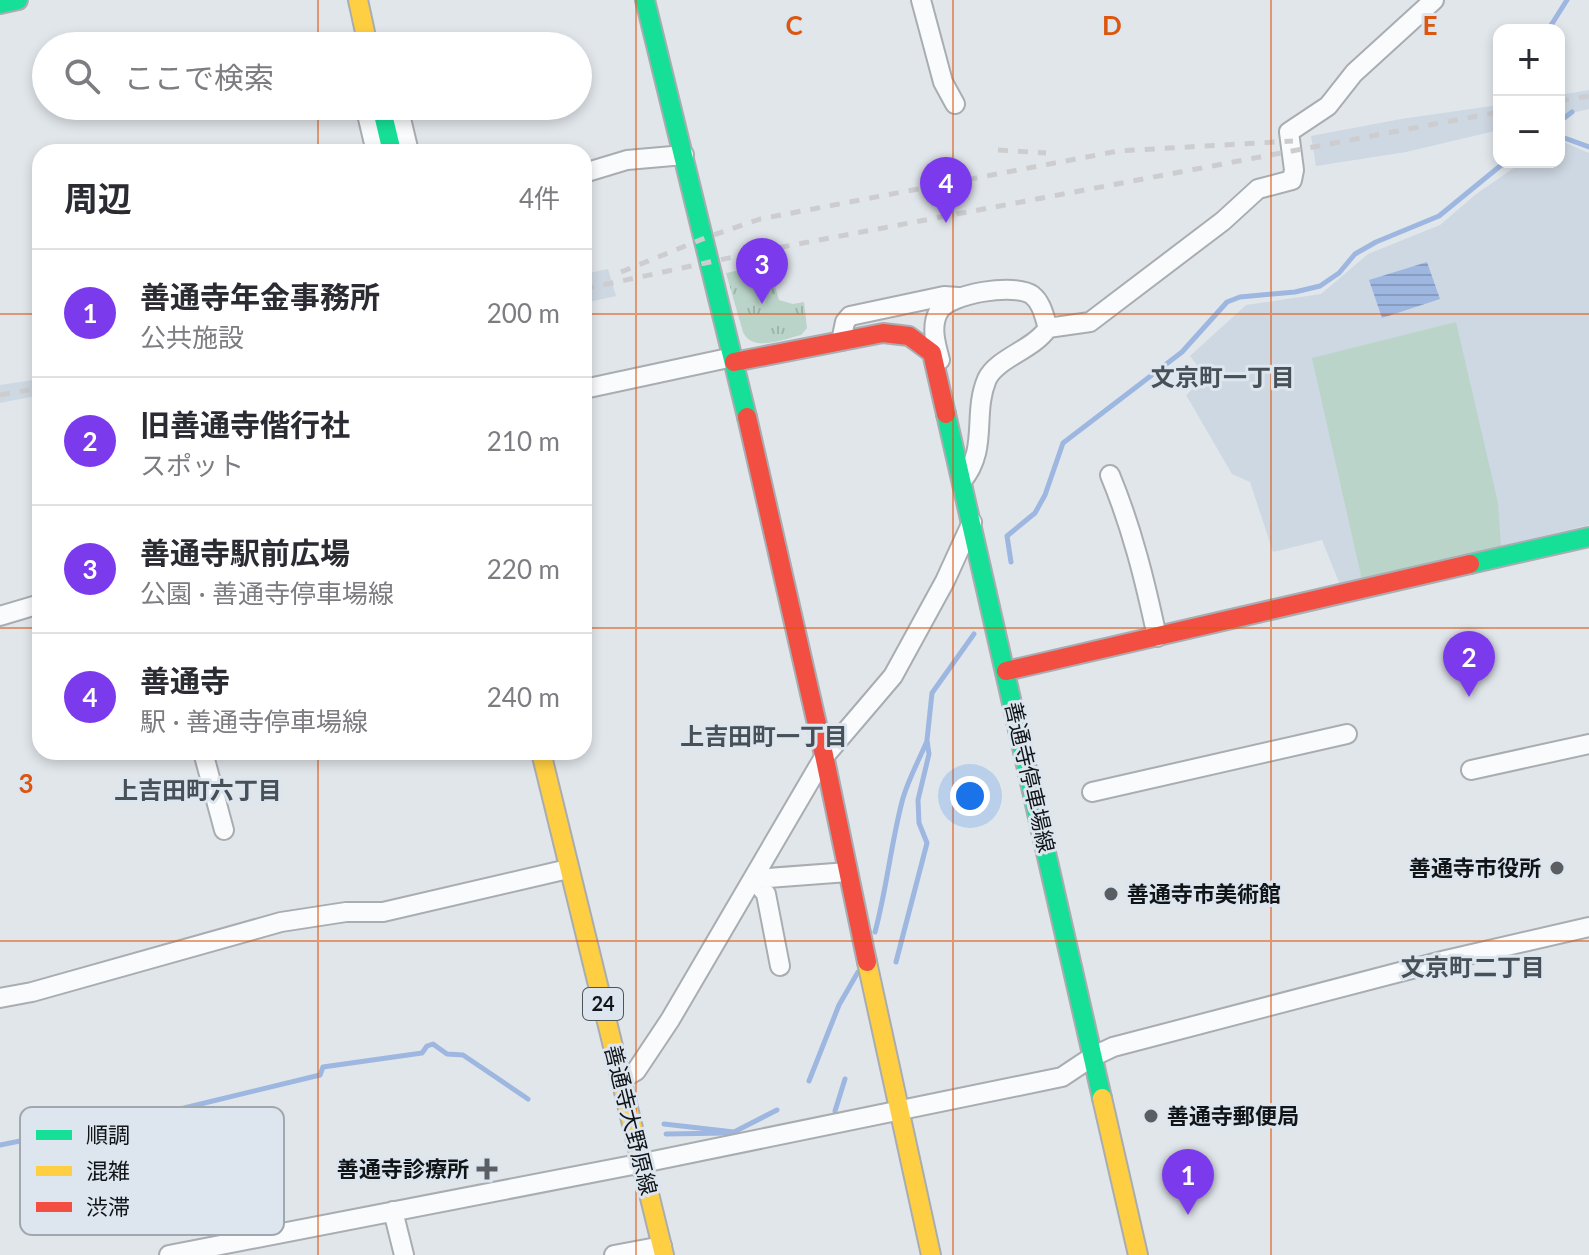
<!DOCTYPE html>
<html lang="ja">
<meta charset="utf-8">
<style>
:root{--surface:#fff;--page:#f2f2f3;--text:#2b2b33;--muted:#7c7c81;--line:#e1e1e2;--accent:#7c3aed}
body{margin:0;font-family:Lato,"Noto Sans JP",sans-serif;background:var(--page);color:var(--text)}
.controls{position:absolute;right:24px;top:24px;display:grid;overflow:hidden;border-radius:16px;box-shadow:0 4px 12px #0003}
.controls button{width:72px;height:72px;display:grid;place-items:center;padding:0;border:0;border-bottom:2px solid var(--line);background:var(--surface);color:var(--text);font:40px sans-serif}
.you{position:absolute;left:970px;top:796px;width:28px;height:28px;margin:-20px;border:6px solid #fff;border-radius:50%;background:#1a73e8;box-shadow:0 0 0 12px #1a73e833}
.badge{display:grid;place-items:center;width:52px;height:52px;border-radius:50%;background:var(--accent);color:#fff;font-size:26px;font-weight:700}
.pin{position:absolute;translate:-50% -66px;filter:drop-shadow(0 2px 4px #0008)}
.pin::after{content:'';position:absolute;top:42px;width:28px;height:24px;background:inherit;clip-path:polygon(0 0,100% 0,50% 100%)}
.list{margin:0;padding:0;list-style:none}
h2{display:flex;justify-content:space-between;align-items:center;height:104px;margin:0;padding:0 32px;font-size:34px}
h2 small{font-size:26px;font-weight:400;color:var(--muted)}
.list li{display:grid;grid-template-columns:52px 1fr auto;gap:24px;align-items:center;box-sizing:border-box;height:128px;padding:0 32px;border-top:2px solid var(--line)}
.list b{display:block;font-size:30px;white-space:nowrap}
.list p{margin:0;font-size:26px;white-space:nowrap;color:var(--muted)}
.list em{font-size:26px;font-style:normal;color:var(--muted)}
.icon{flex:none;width:44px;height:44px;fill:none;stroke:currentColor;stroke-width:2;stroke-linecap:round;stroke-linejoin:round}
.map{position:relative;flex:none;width:1589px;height:1255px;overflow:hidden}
.search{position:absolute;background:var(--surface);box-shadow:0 4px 12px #0003;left:32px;top:32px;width:560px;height:88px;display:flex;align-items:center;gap:20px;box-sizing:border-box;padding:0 28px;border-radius:44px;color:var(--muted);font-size:30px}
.panel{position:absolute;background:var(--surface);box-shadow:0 4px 12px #0003;left:32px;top:144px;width:560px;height:616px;border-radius:24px}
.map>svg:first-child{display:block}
.built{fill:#ced8e2}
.park{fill:url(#park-tufts)}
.pitch{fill:#bad4c9}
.water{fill:url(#water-rules)}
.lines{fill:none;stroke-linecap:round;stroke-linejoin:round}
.stream{stroke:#9eb7e0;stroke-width:5}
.street-casing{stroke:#a9adb1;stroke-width:22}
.fast-casing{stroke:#a9adb1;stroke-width:22}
.slow-casing{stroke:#a9adb1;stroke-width:22}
.jam-casing{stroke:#a9adb1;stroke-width:22}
.street{stroke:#fafbfc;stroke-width:18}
.fast{stroke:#16e098;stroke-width:18}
.slow{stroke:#ffcf43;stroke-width:18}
.jam{stroke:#f24e42;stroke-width:18}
.rail{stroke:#cdcdcf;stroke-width:5;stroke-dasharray:10 10;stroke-linecap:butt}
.grid{fill:none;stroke:#dd560d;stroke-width:2;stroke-opacity:0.55}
.poi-dot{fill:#5a5e62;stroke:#dde6ef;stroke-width:3}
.labels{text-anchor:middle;stroke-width:6;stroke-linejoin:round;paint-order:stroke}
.shield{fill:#dde6ef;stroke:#4f5458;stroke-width:2}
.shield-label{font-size:20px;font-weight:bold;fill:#121518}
.street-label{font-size:22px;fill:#121518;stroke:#dde6ef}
.poi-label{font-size:22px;font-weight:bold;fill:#121518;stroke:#dde6ef;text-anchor:end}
.neighbourhood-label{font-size:24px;font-weight:bold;fill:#485057;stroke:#dde6ef}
.key{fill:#dde6ef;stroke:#a0a7ae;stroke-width:2}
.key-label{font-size:22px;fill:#121518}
.grid-label{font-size:26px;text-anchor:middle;font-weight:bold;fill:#dd560d;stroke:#dde6ef;stroke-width:6;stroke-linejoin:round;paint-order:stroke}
</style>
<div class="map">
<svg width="1589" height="1255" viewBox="0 0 1589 1255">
<defs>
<pattern id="park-tufts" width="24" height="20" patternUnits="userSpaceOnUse" patternTransform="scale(2)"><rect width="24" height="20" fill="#bad4c9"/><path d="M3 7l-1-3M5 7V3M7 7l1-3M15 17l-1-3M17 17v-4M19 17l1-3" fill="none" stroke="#9fb5ac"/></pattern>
<pattern id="water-rules" width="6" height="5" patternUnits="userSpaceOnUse" patternTransform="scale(2)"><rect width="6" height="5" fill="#9eb7e0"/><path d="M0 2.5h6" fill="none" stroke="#879cbf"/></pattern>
</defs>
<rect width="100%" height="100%" fill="#e1e6eb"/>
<path class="built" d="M1589,90V109L1559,116V95Z
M1499,105V130L1406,152L1316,166L1311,136L1401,119Z
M1559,140L1589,153V525L1340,585L1322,540L1273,552L1250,482L1232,474L1186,395L1206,377L1190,356L1246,305L1321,294L1368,254L1440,225L1475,195L1522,162H1559Z
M608,269L616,296L584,303V274Z
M40,379V395L0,403V385Z"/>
<path class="park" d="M769,264L779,300L793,304L804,302L807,328L801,335C784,339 752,353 743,332L726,273Z"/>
<path class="pitch" d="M1456,322L1498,503L1501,547L1362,580L1312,358Z"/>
<path class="water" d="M1427,262L1440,299L1382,318L1369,280Z"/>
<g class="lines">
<path class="stream" d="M1548,30L1567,0
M1559,122L1572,112
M1559,136L1589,147
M1011,562L1007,536L1035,513L1045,495L1063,443L1182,352L1227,302L1240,297L1295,292L1320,286L1339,273L1355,254L1376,242L1439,216L1505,162
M875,932C887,888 891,842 903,798C909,778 919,760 927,741
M896,962L927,843L919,823L918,800L929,754L927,740L932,693L974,634
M809,1081L839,1005L858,972
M835,1111L845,1079
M664,1124L734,1132L777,1110
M666,1134L729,1133
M0,1145L184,1108L320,1075L323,1067L422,1053L427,1046L433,1044L447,1054L463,1055L528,1099"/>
<defs>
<path id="street" d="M921,0L943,82L955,104
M365,106L376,152
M398,106L409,152
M584,173L627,160L684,155
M1048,328L1090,322L1223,221L1258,189L1292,180L1294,170L1289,132L1328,106L1354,73L1434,0
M841,341L845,322L850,316L944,296L958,297
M940,360C936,345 930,326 939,311C950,293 1016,283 1032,295C1042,303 1044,316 1048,328C1033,350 997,358 987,379C972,414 989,449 962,481
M584,389L733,357
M1110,475C1132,528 1145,581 1157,637
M0,616L40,604
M203,752L224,830
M1471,770L1589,744
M1092,792L1347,734
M754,879L848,872
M754,879L766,894L780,966
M0,998L32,992L281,922L346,912H383L568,869
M622,1079L636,1071L670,1020L824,757L893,676L945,581L972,522
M393,1211L404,1255
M169,1255L643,1163L1062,1077L1092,1057L1113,1047L1446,960L1589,927
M614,1255L662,1246"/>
<path id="fast" d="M645,0L747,417
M0,4L18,0
M381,106L392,152
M946,414L1102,1098
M1470,564L1589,537"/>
<path id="slow" d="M358,0L368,46
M541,752L664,1255
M867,962L931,1255
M1102,1098L1138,1255"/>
<path id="jam" d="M734,362L883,333L909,336L932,353L946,414
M747,417L824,755L867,962
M1006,671L1470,564"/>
</defs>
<use href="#street" class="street-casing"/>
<use href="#fast" class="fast-casing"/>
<use href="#slow" class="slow-casing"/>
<use href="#jam" class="jam-casing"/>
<use href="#street" class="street"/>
<use href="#fast" class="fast"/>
<use href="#slow" class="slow"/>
<use href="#jam" class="jam"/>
<path class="rail" d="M1559,101L1589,96
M998,150L1046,153
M621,272L705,238L760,219L1118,151L1293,141
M584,289L766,250L1499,112
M0,395L40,388"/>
</g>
<path class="grid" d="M318,0V46M636,0V1255M953,0V1255M1271,0V1255M318,106V152M0,314H40M584,314H1589M0,628H40M584,628H1589M318,752V1255M0,941H1589"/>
<g class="poi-dot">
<circle cx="1557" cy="868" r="8"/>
<circle cx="1111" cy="894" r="8"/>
<circle cx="1151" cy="1116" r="8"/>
<path d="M483 1157h8v8h8v8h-8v8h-8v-8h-8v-8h8z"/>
</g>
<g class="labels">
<rect class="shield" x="583" y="988" width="40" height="32" rx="6"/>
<g class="shield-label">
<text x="603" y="1011">24</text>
</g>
<g class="street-label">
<text transform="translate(1030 777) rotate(77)" y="8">善通寺停車場線</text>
<text transform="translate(631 1120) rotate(76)" y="8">善通寺大野原線</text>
</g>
<g class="poi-label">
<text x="1541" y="876">善通寺市役所</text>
<text x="1127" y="902" text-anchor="start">善通寺市美術館</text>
<text x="1167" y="1124" text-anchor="start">善通寺郵便局</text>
<text x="469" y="1177">善通寺診療所</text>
</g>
<g class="neighbourhood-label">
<text x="1223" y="386">文京町一丁目</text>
<text x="764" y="745">上吉田町一丁目</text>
<text x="198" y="799">上吉田町六丁目</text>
<text x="1473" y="976">文京町二丁目</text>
</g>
</g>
<rect x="20" y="1107" width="264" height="128" rx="12" class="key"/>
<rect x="36" y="1130" width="36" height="10" fill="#16e098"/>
<rect x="36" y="1166" width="36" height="10" fill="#ffcf43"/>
<rect x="36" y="1202" width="36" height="10" fill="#f24e42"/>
<g class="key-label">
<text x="86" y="1143">順調</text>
<text x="86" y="1179">混雑</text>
<text x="86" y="1215">渋滞</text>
</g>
<g class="grid-label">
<text x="794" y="35">C</text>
<text x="1112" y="35">D</text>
<text x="1430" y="35">E</text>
<text x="26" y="793">3</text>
</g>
</svg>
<div class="controls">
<button>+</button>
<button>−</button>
</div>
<div class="you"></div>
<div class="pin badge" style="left:1188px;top:1215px">1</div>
<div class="pin badge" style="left:1469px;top:697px">2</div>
<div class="pin badge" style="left:762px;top:304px">3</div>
<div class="pin badge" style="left:946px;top:223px">4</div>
<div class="search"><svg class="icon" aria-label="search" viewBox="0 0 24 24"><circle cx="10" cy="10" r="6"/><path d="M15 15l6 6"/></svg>ここで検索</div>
<section class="panel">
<h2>周辺<small>4件</small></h2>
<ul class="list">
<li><span class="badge">1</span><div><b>善通寺年金事務所</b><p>公共施設</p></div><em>200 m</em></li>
<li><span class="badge">2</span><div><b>旧善通寺偕行社</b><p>スポット</p></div><em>210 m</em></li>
<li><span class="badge">3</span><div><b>善通寺駅前広場</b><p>公園 · 善通寺停車場線</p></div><em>220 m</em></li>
<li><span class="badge">4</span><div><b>善通寺</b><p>駅 · 善通寺停車場線</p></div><em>240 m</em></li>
</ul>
</section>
</div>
